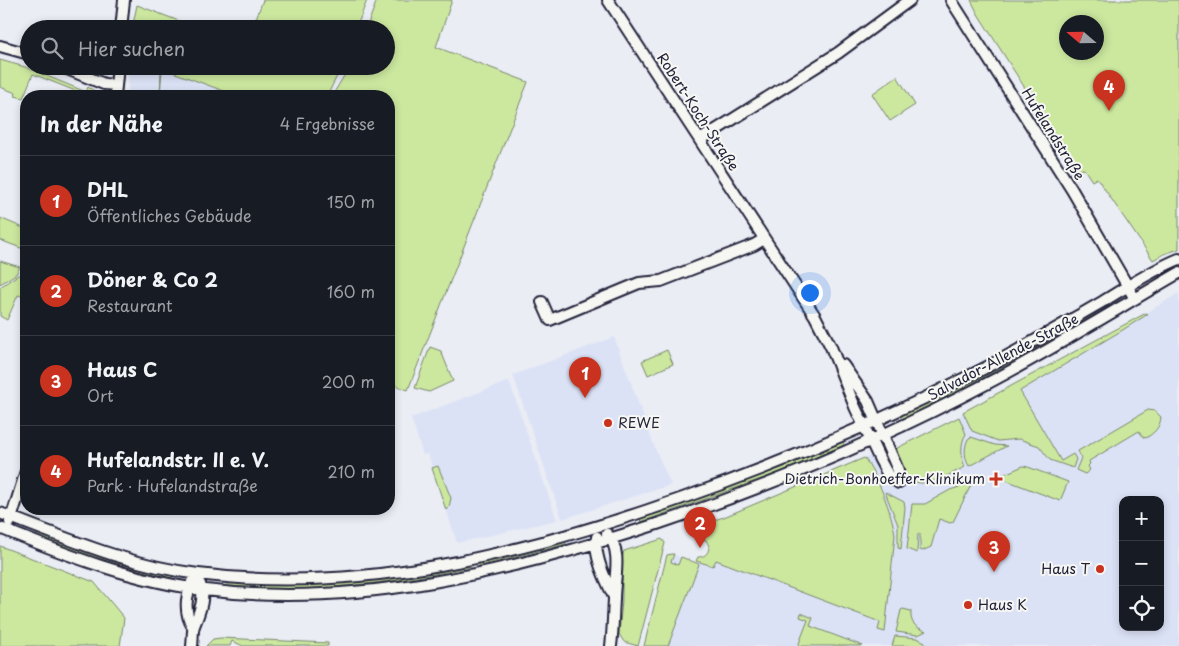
<!DOCTYPE html>
<html lang="de">
<meta charset="utf-8">
<style>
:root{--surface:#171b24;--page:#242831;--text:#f1f3f6;--muted:#9ea1a6;--line:#363941;--accent:#c8321e}
body{margin:0;font-family:"Playpen Sans",sans-serif;background:var(--page);color:var(--text)}
.controls{position:absolute;right:15px;bottom:15px;display:grid;overflow:hidden;border-radius:10px;box-shadow:0 2px 8px #0003}
.controls button{width:45px;height:45px;display:grid;place-items:center;padding:0;border:0;border-bottom:1px solid var(--line);background:var(--surface);color:var(--text);font:25px sans-serif}
.compass{position:absolute;left:1059px;top:15px;width:45px;height:45px;border-radius:50%;background:var(--surface);box-shadow:0 2px 8px #0003;rotate:290deg}
.you{position:absolute;left:809px;top:292px;width:18px;height:18px;margin:-12px;border:4px solid #fff;border-radius:50%;background:#1a73e8;box-shadow:0 0 0 8px #1a73e833}
.badge{display:grid;place-items:center;width:32px;height:32px;border-radius:50%;background:var(--accent);color:#fff;font-size:16px;font-weight:700}
.pin{position:absolute;translate:-50% -41px;filter:drop-shadow(0 1px 2px #0008)}
.pin::after{content:'';position:absolute;top:26px;width:18px;height:15px;background:inherit;clip-path:polygon(0 0,100% 0,50% 100%)}
.list{margin:0;padding:0;list-style:none}
h2{display:flex;justify-content:space-between;align-items:center;height:65px;margin:0;padding:0 20px;font-size:21px}
h2 small{font-size:16px;font-weight:400;color:var(--muted)}
.list li{display:grid;grid-template-columns:32px 1fr auto;gap:15px;align-items:center;box-sizing:border-box;height:90px;padding:0 20px;border-top:1px solid var(--line)}
.list b{display:block;font-size:19px;white-space:nowrap}
.list p{margin:0;font-size:16px;white-space:nowrap;color:var(--muted)}
.list em{font-size:16px;font-style:normal;color:var(--muted)}
.icon{flex:none;width:28px;height:28px;fill:none;stroke:currentColor;stroke-width:2;stroke-linecap:round;stroke-linejoin:round}
.map{position:relative;flex:none;width:1179px;height:646px;overflow:hidden}
.search{position:absolute;background:var(--surface);box-shadow:0 2px 8px #0003;left:20px;top:20px;width:375px;height:55px;display:flex;align-items:center;gap:12px;box-sizing:border-box;padding:0 18px;border-radius:28px;color:var(--muted);font-size:19px}
.panel{position:absolute;background:var(--surface);box-shadow:0 2px 8px #0003;left:20px;top:90px;width:375px;height:425px;border-radius:20px}
.map>svg:first-child{display:block}
.built{fill:#dce2f6;fill-rule:evenodd}
.green{fill:#cce89f;stroke:#77856d;fill-rule:evenodd}
.lines{fill:none;stroke-linecap:round;stroke-linejoin:round}
.minor-casing{stroke:#22223b;stroke-width:14}
.minor{stroke:#f6f6f2;stroke-width:10}
.poi-dot{fill:#c8321e;stroke:#f6f6f2;stroke-width:2}
.labels{text-anchor:middle;stroke-width:4;stroke-linejoin:round;paint-order:stroke}
.street-label{font-size:14px;fill:#22223b;stroke:#f6f6f2}
.poi-label{font-size:14px;fill:#22223b;stroke:#f6f6f2;text-anchor:start}
</style>
<div class="map">
<svg width="1179" height="646" viewBox="0 0 1179 646">
<rect width="100%" height="100%" fill="#eaedf4"/>
<filter id="ink" filterUnits="userSpaceOnUse"><feTurbulence type="fractalNoise" baseFrequency=".02" numOctaves="2"/><feDisplacementMap in="SourceGraphic" scale="10" xChannelSelector="R" yChannelSelector="G"/><feConvolveMatrix kernelMatrix="1 2 1 2 8 2 1 2 1" color-interpolation-filters="sRGB"/></filter>
<g filter="url(#ink)">
<path class="built" d="M129,66H160L236,96H128Z
M1179,293V646H645L667,555L672,554L698,564L700,562L713,566L705,523L724,517L864,458L897,448L959,417L963,412L1146,313ZM1123,500H1160V627H1123Z
M614,337L655,448L671,485L562,519L513,375Z
M509,381L557,520L457,543L428,454L423,455L411,418Z"/>
<path class="green" d="M263,0H367L356,29H252Z
M377,0H452L436,47L528,82L408,390L389,383V96H332L350,66H386V29H366Z
M971,0H1179V249L1164,254L1153,260L1097,178L1092,181L1084,169L1077,170L978,14ZM1096,22V52H1066V22Z
M137,5L200,29H132Z
M0,60L25,67L86,92L88,87L98,93L95,96H88L33,74L23,98L15,96L16,93L0,87Z
M152,66H342L327,96H228L229,93L162,68L160,96L161,71H152Z
M897,76L915,105L890,121L872,94Z
M0,218L26,229V250L0,240Z
M0,261L20,267L16,274L0,284Z
M18,275H21L24,278L22,284L24,285L26,282L24,297L18,295L7,320L0,316V287Z
M1094,312L1096,315C1032,352 968,386 903,419L901,416L983,375Z
M1146,313L1148,314L1121,331L1020,391L1061,461L1073,454L1076,459L1073,468L1050,460L1039,446L1019,439L998,441L972,431L963,412Z
M430,347L441,351L453,381L429,392L415,388Z
M667,350L673,364L648,375L642,361Z
M1148,410L1155,411L1161,417C1160,428 1154,433 1146,438L1143,437L1139,431L1089,461L1090,464L1088,466L1090,470L1085,474L1076,470L1081,458L1078,451Z
M959,417L966,434C960,443 961,457 965,467C946,476 912,498 901,467C899,460 896,455 897,448Z
M971,437L995,445L1007,446L969,466C964,458 964,447 968,439Z
M843,442L844,445L783,471L641,522L640,519L782,468Z
M864,458C876,471 893,516 895,535L885,632L878,630L880,622L716,560L713,566L696,561L698,557C705,557 709,553 709,546L706,540L697,539L693,534L694,526L724,517Z
M438,466L451,498L449,507L446,510L432,468Z
M1023,466L1028,467L1068,482L1060,501L998,477Z
M972,483L953,522L950,523L939,519L931,547L922,551L920,550V534L918,533L917,553L907,549L912,504H925L950,490Z
M885,492L904,502L905,507L901,549L898,548V525Z
M37,533L121,564L173,576L172,579L120,566L89,557L36,537Z
M662,539L665,543L638,646L624,642L619,634L622,601V558L624,551Z
M565,542L566,544L479,566V563Z
M0,546L94,582L124,618L120,646H0Z
M672,554H674L671,562L678,565L681,557L699,564L668,646H644L667,555Z
M470,564L471,567C408,580 344,589 280,589C263,589 245,587 227,586V583C256,584 285,586 315,585C367,583 419,574 470,564Z
M903,609L911,611C910,623 915,627 926,631L918,635L896,632L901,610Z
M801,613L813,618L810,626L863,646H798L808,620L800,617Z
M895,636L917,638L925,642V646H892Z
M221,638L328,643V646H243L232,641L230,646H206L213,639Z"/>
<g class="lines">
<defs>
<path id="minor" d="M608,0L815,316L831,347L855,407L880,460L888,475L899,483
M951,0L1072,190L1135,299
M121,29L124,0
M0,46L29,54
M60,66L104,84L116,85
M115,96L118,66
M700,140L838,53L910,0
M542,302L550,320L639,283L661,281L754,245L764,239
M843,365L868,401L898,470L899,483
M0,513C66,538 127,565 198,574C361,595 527,553 680,499C783,463 884,420 981,370C1022,349 1062,325 1102,302C1127,287 1152,270 1179,259
M10,522L26,471
M0,528C66,555 133,581 205,590C357,609 513,571 657,524C771,486 882,439 988,383C1053,349 1115,310 1179,273
M607,534C623,550 614,579 614,599C613,615 613,630 611,646
M597,537C593,555 606,581 614,597
M193,627C182,610 187,590 196,574
M192,646C193,640 192,632 194,626C199,613 206,598 200,584"/>
</defs>
<use href="#minor" class="minor-casing"/>
<use href="#minor" class="minor"/>
</g>
</g>
<g class="poi-dot">
<circle cx="608" cy="423" r="5"/>
<path d="M993.5 471.5h5v5h5v5h-5v5h-5v-5h-5v-5h5z"/>
<circle cx="1100" cy="569" r="5"/>
<circle cx="968" cy="605" r="5"/>
</g>
<g class="labels">
<g class="street-label">
<text transform="translate(698 112) rotate(57)" y="5">Robert-Koch-Straße</text>
<text transform="translate(1053 134) rotate(58)" y="5">Hufelandstraße</text>
<text transform="translate(1003 357) rotate(-28)" y="5">Salvador-Allende-Straße</text>
</g>
<g class="poi-label">
<text x="618" y="428">REWE</text>
<text x="985" y="484" text-anchor="end">Dietrich-Bonhoeffer-Klinikum</text>
<text x="1090" y="574" text-anchor="end">Haus T</text>
<text x="978" y="610">Haus K</text>
</g>
</g>
</svg>
<div class="controls">
<button>+</button>
<button>−</button>
<button><svg class="icon" aria-label="locate" viewBox="0 0 24 24"><circle cx="12" cy="12" r="6"/><path d="M12 2v4M12 18v4M2 12h4M18 12h4"/></svg></button>
</div>
<svg class="compass" viewBox="-18 -18 36 36"><path d="M0-13l5 13h-10z" fill="#e53935"/><path d="M0 13l5-13h-10z" fill="#9ea1a6"/></svg>
<div class="you"></div>
<div class="pin badge" style="left:585px;top:398px">1</div>
<div class="pin badge" style="left:700px;top:548px">2</div>
<div class="pin badge" style="left:994px;top:572px">3</div>
<div class="pin badge" style="left:1109px;top:111px">4</div>
<div class="search"><svg class="icon" aria-label="search" viewBox="0 0 24 24"><circle cx="10" cy="10" r="6"/><path d="M15 15l6 6"/></svg>Hier suchen</div>
<section class="panel">
<h2>In der Nähe<small>4 Ergebnisse</small></h2>
<ul class="list">
<li><span class="badge">1</span><div><b>DHL</b><p>Öffentliches Gebäude</p></div><em>150 m</em></li>
<li><span class="badge">2</span><div><b>Döner &amp; Co 2</b><p>Restaurant</p></div><em>160 m</em></li>
<li><span class="badge">3</span><div><b>Haus C</b><p>Ort</p></div><em>200 m</em></li>
<li><span class="badge">4</span><div><b>Hufelandstr. II e. V.</b><p>Park · Hufelandstraße</p></div><em>210 m</em></li>
</ul>
</section>
</div>
